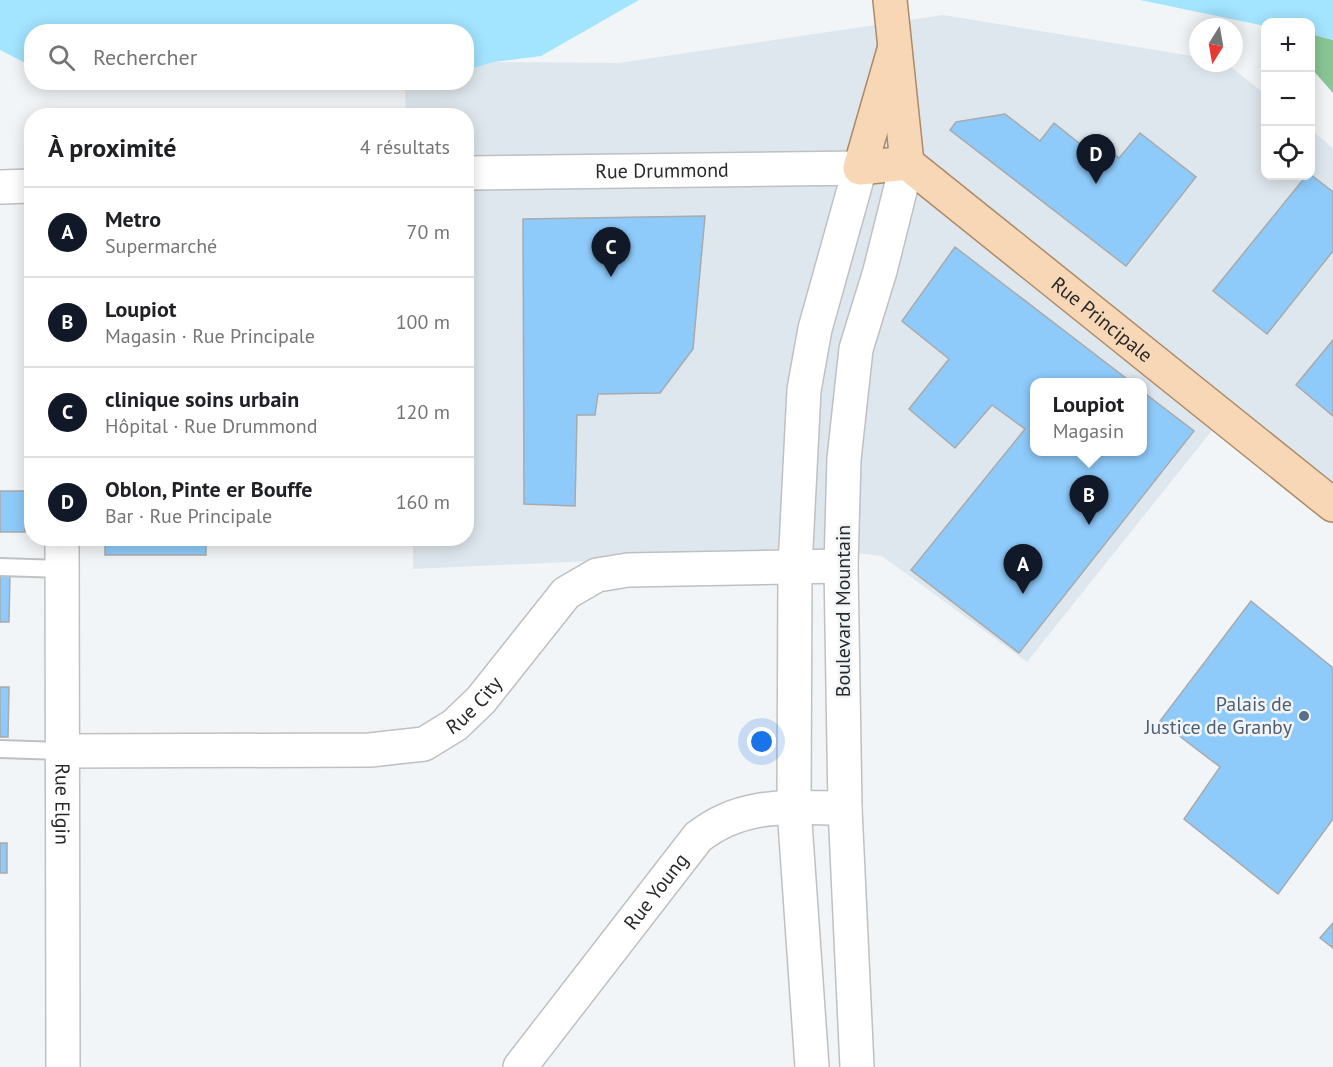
<!DOCTYPE html>
<html lang="fr">
<meta charset="utf-8">
<style>
:root{--surface:#fff;--page:#f2f2f2;--text:#202124;--muted:#757577;--line:#e0e0e0;--accent:#111827}
body{margin:0;font-family:"PT Sans",sans-serif;background:var(--page);color:var(--text)}
.controls{position:absolute;right:18px;top:18px;display:grid;overflow:hidden;border-radius:12px;box-shadow:0 3px 15px #0003}
.controls button{width:54px;height:54px;display:grid;place-items:center;padding:0;border:0;border-bottom:2px solid var(--line);background:var(--surface);color:var(--text);font:30px sans-serif}
.compass{position:absolute;left:1189px;top:18px;width:54px;height:54px;border-radius:50%;background:var(--surface);box-shadow:0 3px 15px #0003;rotate:191deg}
.you{position:absolute;left:762px;top:742px;width:21px;height:21px;margin:-15px;border:4px solid #fff;border-radius:50%;background:#1a73e8;box-shadow:0 0 0 9px #1a73e833}
.badge{display:grid;place-items:center;width:39px;height:39px;border-radius:50%;background:var(--accent);color:#fff;font-size:20px;font-weight:700}
.pin{position:absolute;translate:-50% -50px;filter:drop-shadow(0 2px 3px #0008)}
.pin::after{content:'';position:absolute;top:32px;width:21px;height:18px;background:inherit;clip-path:polygon(0 0,100% 0,50% 100%)}
.popup{position:absolute;left:1030px;top:378px;width:117px;height:78px;box-sizing:border-box;display:grid;place-content:center;border-radius:12px;background:var(--surface);filter:drop-shadow(0 2px 4px #0005);font-size:20px;white-space:nowrap;color:var(--muted)}
.popup b{font-size:22px;color:var(--text)}
.popup::after{content:'';position:absolute;left:50%;top:100%;margin-left:-12px;border:12px solid transparent;border-top-color:var(--surface)}
.list{margin:0;padding:0;list-style:none}
h2{display:flex;justify-content:space-between;align-items:center;height:78px;margin:0;padding:0 24px;font-size:26px}
h2 small{font-size:20px;font-weight:400;color:var(--muted)}
.list li{display:grid;grid-template-columns:39px 1fr auto;gap:18px;align-items:center;box-sizing:border-box;height:90px;padding:0 24px;border-top:2px solid var(--line)}
.list b{display:block;font-size:22px;white-space:nowrap}
.list p{margin:0;font-size:20px;white-space:nowrap;color:var(--muted)}
.list em{font-size:20px;font-style:normal;color:var(--muted)}
.icon{flex:none;width:33px;height:33px;fill:none;stroke:currentColor;stroke-width:2;stroke-linecap:round;stroke-linejoin:round}
.map{position:relative;flex:none;width:1333px;height:1067px;overflow:hidden}
.search{position:absolute;background:var(--surface);box-shadow:0 3px 15px #0003;left:24px;top:24px;width:450px;height:66px;display:flex;align-items:center;gap:15px;box-sizing:border-box;padding:0 21px;border-radius:24px;color:var(--muted);font-size:22px}
.panel{position:absolute;background:var(--surface);box-shadow:0 3px 15px #0003;left:24px;top:108px;width:450px;height:438px;border-radius:24px}
.map>svg:first-child{display:block}
.built{fill:#dfe7ee;fill-rule:evenodd}
.forest{fill:#89c696}
.water{fill:#a3e4fe}
.building{fill:#8ecbfb;stroke:#a8aaac;stroke-width:1.5}
.lines{fill:none;stroke-linecap:round;stroke-linejoin:round}
.lane-casing{stroke:#bec0c2;stroke-width:20}
.street-casing{stroke:#bec0c2;stroke-width:36}
.secondary-casing{stroke:#bec0c2;stroke-width:36}
.primary-casing{stroke:#ad8965;stroke-width:36}
.lane{stroke:#fff;stroke-width:16}
.street{stroke:#fff;stroke-width:33}
.secondary{stroke:#fff;stroke-width:33}
.primary{stroke:#f8d7b6;stroke-width:33}
.service-dot{fill:#5c6f8a;stroke:#f2f5f7;stroke-width:2}
.labels{text-anchor:middle;stroke-width:5;stroke-linejoin:round;paint-order:stroke}
.street-label{font-size:20px;fill:#28292a;stroke:#f2f5f7}
.service-label{font-size:20px;fill:#4e5e75;stroke:#f2f5f7;text-anchor:end}
</style>
<div class="map">
<svg width="1333" height="1067" viewBox="0 0 1333 1067">
<rect width="100%" height="100%" fill="#f2f5f7"/>
<path class="built" d="M943,15L1198,57V63H1226L1265,94L1266,176H1310L1311,130L1333,148V516L1214,428L1027,662L882,556L829,550L413,569V539L466,538V116L406,115L405,87L421,83L466,82L467,70L494,62L618,63ZM1035,382H1143V452H1035Z"/>
<path class="forest" d="M1311,34L1333,40V93L1311,68Z"/>
<path class="water" d="M0,0H639L541,56L494,62L467,70L466,32H32L31,66L0,50Z
M1140,0H1333V40L1311,34L1310,22H1266L1265,26Z
M250,83H421L405,87L267,86Z"/>
<path class="building" d="M1005,114L1040,141L1054,123L1089,151L1097,141L1119,158L1140,133L1196,177L1126,266L950,130L956,122Z
M1310,174L1333,192V251L1267,334L1213,291L1306,176Z
M705,216L693,349L660,393L598,394L595,415H577L575,506L524,504L523,219Z
M955,247L1131,382H1035V452H1143V392L1194,431L1019,653L911,570L1025,429L992,405L955,448L909,409L949,359L902,321Z
M1333,340V416L1296,385Z
M0,491H25V532H0Z
M105,538H206V555H105Z
M0,575H10L9,622H0Z
M1251,601L1333,668V819L1278,894L1184,819L1220,767L1160,721Z
M0,687H9L8,737H0Z
M0,843H7V873H0Z
M1333,923V948L1320,938Z"/>
<g class="lines">
<defs>
<path id="lane" d="M0,567L62,569
M0,749L62,751"/>
<g id="street">
<path id="s1" d="M62,538L63,1067"/>
<path id="s2" d="M62,751L370,750L424,744L455,725L481,700L566,593L597,575L628,570L841,566"/>
<path id="s3" d="M520,1067L698,837C744,801 790,808 845,808"/>
</g>
<g id="secondary">
<path id="s4" d="M466,173L860,168L815,329L804,390L795,567L794,808L812,1067"/>
<path d="M0,187L32,186"/>
<path d="M857,1067L845,808L841,566L844,459L856,349L880,271L907,163"/>
</g>
<g id="primary">
<path d="M890,0L907,163"/>
<path id="s5" d="M894,50L860,168L907,163L1333,505"/>
</g>
</defs>
<use href="#lane" class="lane-casing"/>
<use href="#street" class="street-casing"/>
<use href="#secondary" class="secondary-casing"/>
<use href="#primary" class="primary-casing"/>
<use href="#lane" class="lane"/>
<use href="#street" class="street"/>
<use href="#secondary" class="secondary"/>
<use href="#primary" class="primary"/>
</g>
<circle class="service-dot" cx="1304" cy="716" r="6"/>
<g class="labels">
<g class="street-label">
<text dy="7" stroke="none"><textPath href="#s4" startOffset="196">Rue Drummond</textPath></text>
<text dy="7" stroke="none"><textPath href="#s5" startOffset="420">Rue Principale</textPath></text>
<text transform="translate(843 611) rotate(-90)" y="7">Boulevard Mountain</text>
<text dy="7" stroke="none"><textPath href="#s2" startOffset="426">Rue City</textPath></text>
<text dy="7" stroke="none"><textPath href="#s1" startOffset="266">Rue Elgin</textPath></text>
<text dy="7" stroke="none"><textPath href="#s3" startOffset="222">Rue Young</textPath></text>
</g>
<g class="service-label">
<text x="1292" y="711">Palais de<tspan x="1292" dy="23">Justice de Granby</tspan></text>
</g>
</g>
</svg>
<div class="controls">
<button>+</button>
<button>−</button>
<button><svg class="icon" aria-label="locate" viewBox="0 0 24 24"><circle cx="12" cy="12" r="6"/><path d="M12 2v4M12 18v4M2 12h4M18 12h4"/></svg></button>
</div>
<svg class="compass" viewBox="-18 -18 36 36"><path d="M0-13l5 13h-10z" fill="#e53935"/><path d="M0 13l5-13h-10z" fill="#757577"/></svg>
<div class="you"></div>
<div class="pin badge" style="left:1023px;top:594px">A</div>
<div class="pin badge" style="left:1089px;top:525px">B</div>
<div class="popup"><b>Loupiot</b>Magasin</div>
<div class="pin badge" style="left:611px;top:277px">C</div>
<div class="pin badge" style="left:1096px;top:184px">D</div>
<div class="search"><svg class="icon" aria-label="search" viewBox="0 0 24 24"><circle cx="10" cy="10" r="6"/><path d="M15 15l6 6"/></svg>Rechercher</div>
<section class="panel">
<h2>À proximité<small>4 résultats</small></h2>
<ul class="list">
<li><span class="badge">A</span><div><b>Metro</b><p>Supermarché</p></div><em>70 m</em></li>
<li><span class="badge">B</span><div><b>Loupiot</b><p>Magasin · Rue Principale</p></div><em>100 m</em></li>
<li><span class="badge">C</span><div><b>clinique soins urbain</b><p>Hôpital · Rue Drummond</p></div><em>120 m</em></li>
<li><span class="badge">D</span><div><b>Oblon, Pinte er Bouffe</b><p>Bar · Rue Principale</p></div><em>160 m</em></li>
</ul>
</section>
</div>
